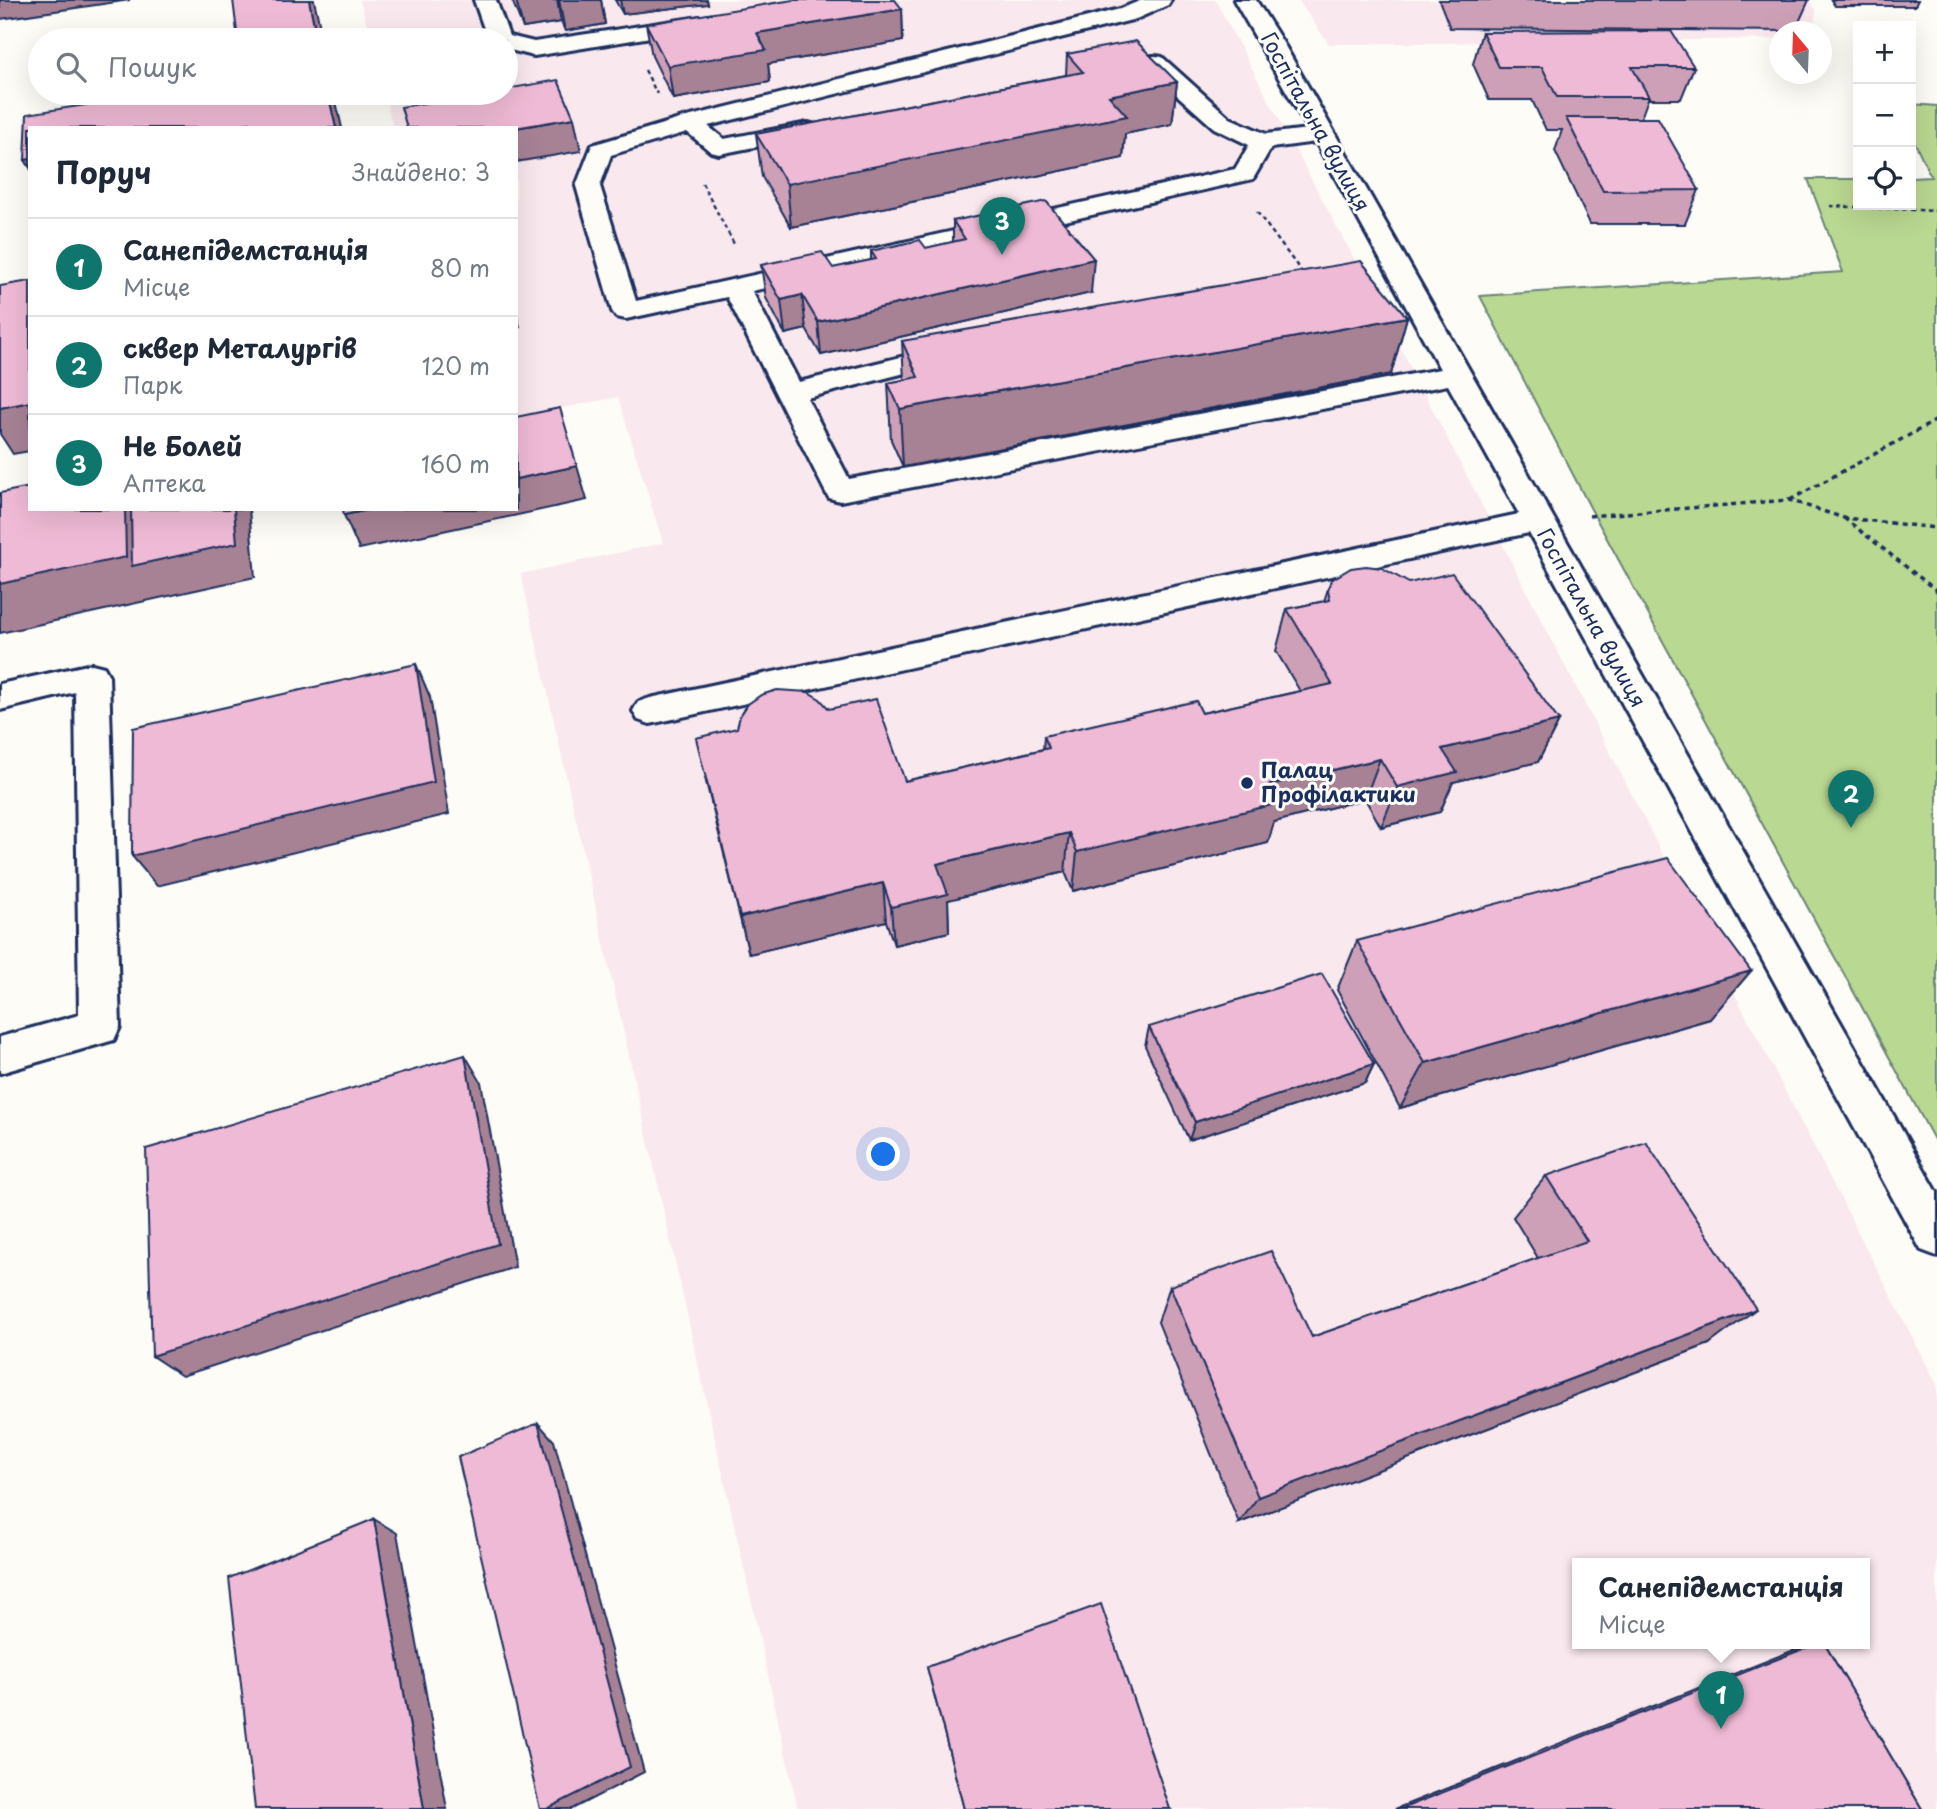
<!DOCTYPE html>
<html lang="uk">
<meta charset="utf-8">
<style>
:root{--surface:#fff;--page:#f2f2f3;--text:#1f2937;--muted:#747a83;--line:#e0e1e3;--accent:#0f766e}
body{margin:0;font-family:"Playpen Sans",sans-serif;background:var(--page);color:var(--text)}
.controls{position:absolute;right:21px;top:21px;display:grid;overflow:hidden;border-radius:0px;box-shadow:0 7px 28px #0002}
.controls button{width:63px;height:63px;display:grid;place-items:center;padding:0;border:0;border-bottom:2px solid var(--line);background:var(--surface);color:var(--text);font:35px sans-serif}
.compass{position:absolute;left:1769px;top:21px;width:63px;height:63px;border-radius:50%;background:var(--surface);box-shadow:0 7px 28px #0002;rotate:341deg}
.you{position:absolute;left:884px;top:1155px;width:24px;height:24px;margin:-18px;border:5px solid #fff;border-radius:50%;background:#1a73e8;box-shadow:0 0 0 10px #1a73e833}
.badge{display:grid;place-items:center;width:46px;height:46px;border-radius:50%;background:var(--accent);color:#fff;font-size:23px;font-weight:700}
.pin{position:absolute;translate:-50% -58px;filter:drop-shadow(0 2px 4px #0008)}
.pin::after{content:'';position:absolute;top:37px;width:24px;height:21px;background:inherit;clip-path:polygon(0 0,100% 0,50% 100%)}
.popup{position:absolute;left:1572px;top:1558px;width:298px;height:91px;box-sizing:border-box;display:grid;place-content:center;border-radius:0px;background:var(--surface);filter:drop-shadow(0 2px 5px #0005);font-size:23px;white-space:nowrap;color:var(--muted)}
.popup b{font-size:26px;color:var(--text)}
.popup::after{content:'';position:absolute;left:50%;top:100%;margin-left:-14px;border:14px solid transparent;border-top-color:var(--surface)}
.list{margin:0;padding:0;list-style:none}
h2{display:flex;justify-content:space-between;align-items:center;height:91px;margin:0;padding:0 28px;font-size:30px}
h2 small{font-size:23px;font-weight:400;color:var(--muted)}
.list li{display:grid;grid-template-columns:46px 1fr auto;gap:21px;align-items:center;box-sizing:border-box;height:98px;padding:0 28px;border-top:2px solid var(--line)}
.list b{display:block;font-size:26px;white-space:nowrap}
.list p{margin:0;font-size:23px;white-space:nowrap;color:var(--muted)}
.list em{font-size:23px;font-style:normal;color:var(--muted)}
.icon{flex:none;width:38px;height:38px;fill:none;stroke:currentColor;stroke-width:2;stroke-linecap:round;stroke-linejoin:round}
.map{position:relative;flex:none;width:1937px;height:1809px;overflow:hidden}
.search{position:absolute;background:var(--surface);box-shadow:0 7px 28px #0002;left:28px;top:28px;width:490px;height:77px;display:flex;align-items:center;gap:18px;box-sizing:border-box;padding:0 24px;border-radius:38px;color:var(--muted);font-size:26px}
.panel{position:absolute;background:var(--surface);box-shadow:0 7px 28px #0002;left:28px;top:126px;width:490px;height:385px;border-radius:0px}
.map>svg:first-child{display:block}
.built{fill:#f9e8ed;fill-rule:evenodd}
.green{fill:#b9d891;stroke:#6a8478;stroke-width:2}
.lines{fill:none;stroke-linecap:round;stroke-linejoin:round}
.minor-casing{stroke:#1b2f5e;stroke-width:6}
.path-far1{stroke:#1b2f5e;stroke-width:2.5;stroke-dasharray:4.5 3.5;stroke-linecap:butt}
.path{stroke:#1b2f5e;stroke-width:3.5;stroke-dasharray:5 4.5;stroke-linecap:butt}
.minor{fill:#fdfcf7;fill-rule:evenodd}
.wall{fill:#cea0b7;stroke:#1b2f5e;stroke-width:2}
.shaded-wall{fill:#a78295;stroke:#1b2f5e;stroke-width:2}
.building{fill:#efbad5;stroke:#1b2f5e;stroke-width:2}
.poi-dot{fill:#1b2f5e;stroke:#fdfcf7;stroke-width:2.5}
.labels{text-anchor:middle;stroke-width:6;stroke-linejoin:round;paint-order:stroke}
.street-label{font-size:21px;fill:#1b2f5e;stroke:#fdfcf7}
.poi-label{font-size:21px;font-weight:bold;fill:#1b2f5e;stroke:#fdfcf7;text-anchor:start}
</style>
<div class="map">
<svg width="1937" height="1809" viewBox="0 0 1937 1809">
<rect width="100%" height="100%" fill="#fdfcf7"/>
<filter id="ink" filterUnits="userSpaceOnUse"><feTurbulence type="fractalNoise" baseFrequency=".0143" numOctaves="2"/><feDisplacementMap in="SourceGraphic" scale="14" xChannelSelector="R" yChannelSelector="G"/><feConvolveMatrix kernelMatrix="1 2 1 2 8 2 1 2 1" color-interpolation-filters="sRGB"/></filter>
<g filter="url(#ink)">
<path class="built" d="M360,0H1215L1366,281L1937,1385V1809H798L521,574L663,543L618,397L516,417V128H393L384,93H506V40H371ZM1578,1563H1865V1643H1578Z
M1298,0H1809L1816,10L1813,31L1780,32L1779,39L1329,44Z"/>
<path class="green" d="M1911,104L1937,106V1145L1592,511L1480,296L1843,272L1808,179H1858V205H1911V178L1931,177L1911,134Z"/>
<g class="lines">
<defs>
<path id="minor" d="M474,0H496L509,36L534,42L700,17L708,18L711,23L708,28L700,29L534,56L506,49V40H488Z
M1142,0H1171L1168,5L1136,19L708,126L724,139L808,123L816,125L820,130L816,135L719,154L711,152L687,132L611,155L600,186L636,301L1235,169L1249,145L1214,128L1149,70L1132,74L1124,72L1121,67L1124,62C1136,59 1149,54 1162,57L1230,118L1266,134L1308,129L1234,0H1256L1285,46L1937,1192V1256L1921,1250L1529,533L650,724L638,720L633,711L638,702L650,698L1519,514L1448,385L840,501L829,498L825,491L727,297L626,319L616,317L612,311L576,186L592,145L683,118L1120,9ZM1316,142L1440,369L849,479L807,398L964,358L968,352L964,346L954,344L799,382L752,291L1253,179L1271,148Z
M92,664L104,667L109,676L120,1027L114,1040L0,1073V1037L79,1015L75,692L0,710V684Z"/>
</defs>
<use href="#minor" class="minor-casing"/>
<path class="path-far1" d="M645,70L657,94
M702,183L735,246
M1830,206L1937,211
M1257,212L1304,275"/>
<path class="path" d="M1790,500L1937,420
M1589,516L1789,500L1844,518L1937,528
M1844,518L1937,591"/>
<use href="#minor" class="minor"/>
</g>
<path class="wall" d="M512,0H601L605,24L565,31L561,22L523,28Z
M615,0H707L708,4L623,14Z
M1439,0H1809L1795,31L1450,28Z
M1831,0H1918L1915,6H1835Z
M902,9L903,41L768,64L770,82L673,99L652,56L646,24Z
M1482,32L1694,67L1681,99H1648L1641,118L1699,190L1685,224H1590L1555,151L1562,130H1546L1532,100H1489L1473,64Z
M1067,54L1177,82L1172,124L1125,134L1123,158L791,227L762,177L756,134L1066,75Z
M953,221L1091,293L821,355L806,329L785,334L766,298L761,265L833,268L871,260V251L926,248L953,242Z
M1407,317L1391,374L903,467L891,440L888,383L904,380L902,341Z
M1331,580L1559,721L1538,762L1453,782L1440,812L1381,827L1365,799L1274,822L1268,843L1073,891L1065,872L948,900L949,932L894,945L886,921L749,954L705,778L829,709L905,781L1043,749L1044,736L1202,713L1300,691L1276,651L1287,609L1324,601Z
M1357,941L1710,1019L1400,1108L1337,990Z
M1149,1027L1374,1064L1365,1083L1189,1140L1145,1046Z
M1546,1176L1709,1344L1239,1523L1158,1322L1170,1286L1312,1337L1538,1258L1513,1217Z
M1816,1643H1824L1922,1809H1395L1799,1648Z
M927,1667L1170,1809H964Z"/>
<path class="shaded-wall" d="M0,0H130L0,19Z
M309,0H314L323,40H317Z
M516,0H557L561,22L523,28Z
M559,0H601L605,24L565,31Z
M620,0H707L708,4L623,14Z
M902,9L903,41L768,64L770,82L673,99L668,66L757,33Z
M1177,82L1172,124L1125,134L1123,158L791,227L787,184L1109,96Z
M328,93H334L342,128H336Z
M574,118L581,151L516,162V128Z
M250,123L252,128H219Z
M30,159V168L25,160Z
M1094,259L1091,293L821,355L818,322Z
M802,295L806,329L785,334L781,300Z
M516,312L520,327L516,328Z
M1407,317L1391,374L903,467L900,409Z
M30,402V451L13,454L0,434V408Z
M577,466L587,500L359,549L344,515L373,509H516V479Z
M125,509H249L255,577L0,633V584Z
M416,664L430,697L449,814L157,886L132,856Z
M1559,721L1538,762L1453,782L1440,812L1381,827L1397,787L1442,749Z
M1380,759L1365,799L1274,822L1268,843L1073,891L1077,852L1269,785Z
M1069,833L1065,872L948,900L949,932L894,945L891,907L937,864Z
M883,883L886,921L749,954L740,917Z
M1751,971L1710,1019L1400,1108L1425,1063Z
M465,1055L481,1082L515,1267L182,1376L152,1356Z
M1374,1064L1365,1083L1189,1140L1195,1122Z
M1756,1309L1709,1344L1239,1523L1258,1497Z
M538,1423L554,1441L644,1772L572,1809H547Z
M374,1519L397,1533L447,1809H424Z"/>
<path class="building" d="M233,0H309L317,40H238Z
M793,0H895L902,9L757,33L766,50L668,66L646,24Z
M1671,31L1694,67H1632L1649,97H1557L1542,67H1499L1482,32Z
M1136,41L1177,82L1109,96L1127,116L787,184L756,134L1083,72L1067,54Z
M558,80L574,118L515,128H407L401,107L486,93H506V89Z
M162,93H328L336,128H251L250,123L219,128H30V159L25,160L27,114Z
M1566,118H1658L1699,190L1603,191Z
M1046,201L1094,259L818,322L802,295L781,300L761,265L822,252L833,268L876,259L871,251L920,240L926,248L965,239L953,221Z
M1361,261L1407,317L900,409L888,383L918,377L902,341Z
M30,281V402L0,408V286Z
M560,408L577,466L516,479V417Z
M30,487V509H125L126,557L0,584V493Z
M131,509H234L237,543L132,566Z
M343,509H373L344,515Z
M1366,566L1382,568L1409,583L1452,573L1559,721L1442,749L1457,772L1397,787L1380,759L1269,785L1280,803L1077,852L1069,833L937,864L948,894L891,907L883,883L740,917L696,738L737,728L740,716L748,704L761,695L777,690L808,692L820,699L829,709L876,699L905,781L1049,748L1044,736L1196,701L1202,713L1332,684L1287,609L1330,600L1328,590L1331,580L1351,568Z
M416,664L434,782L132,856L133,728Z
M1668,858L1751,971L1425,1063L1357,941Z
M1322,974L1374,1064L1195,1122L1149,1027Z
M465,1055L498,1244L152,1356L146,1149Z
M1646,1142L1756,1309L1258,1497L1170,1286L1271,1251L1312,1337L1587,1241L1546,1176Z
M538,1423L630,1767L547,1809H540L458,1457Z
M374,1519L424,1809H255L229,1578Z
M1101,1604L1170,1809H964L927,1667Z
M1818,1643H1824L1922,1809H1401Z"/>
</g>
<circle class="poi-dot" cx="1247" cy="783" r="7"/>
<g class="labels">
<g class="street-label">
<text transform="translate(1315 122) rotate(61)" y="7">Госпітальна вулиця</text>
<text transform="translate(1591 618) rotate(61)" y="7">Госпітальна вулиця</text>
</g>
<g class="poi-label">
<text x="1261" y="778">Палац<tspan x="1261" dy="24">Профілактики</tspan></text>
</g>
</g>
</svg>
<div class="controls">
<button>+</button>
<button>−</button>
<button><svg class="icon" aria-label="locate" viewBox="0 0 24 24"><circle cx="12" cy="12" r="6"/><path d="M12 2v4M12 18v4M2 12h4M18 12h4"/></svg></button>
</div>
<svg class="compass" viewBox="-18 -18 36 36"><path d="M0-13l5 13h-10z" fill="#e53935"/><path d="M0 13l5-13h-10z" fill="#747a83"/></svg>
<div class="you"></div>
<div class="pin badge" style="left:1721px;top:1729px">1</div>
<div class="popup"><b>Санепідемстанція</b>Місце</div>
<div class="pin badge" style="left:1851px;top:828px">2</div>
<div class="pin badge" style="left:1002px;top:255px">3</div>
<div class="search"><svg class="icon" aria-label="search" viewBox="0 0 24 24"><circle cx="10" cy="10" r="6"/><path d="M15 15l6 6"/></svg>Пошук</div>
<section class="panel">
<h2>Поруч<small>Знайдено: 3</small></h2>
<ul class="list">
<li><span class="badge">1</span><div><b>Санепідемстанція</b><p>Місце</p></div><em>80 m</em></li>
<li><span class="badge">2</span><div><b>сквер Металургів</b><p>Парк</p></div><em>120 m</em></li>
<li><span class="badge">3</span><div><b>Не Болей</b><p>Аптека</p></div><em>160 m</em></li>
</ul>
</section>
</div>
